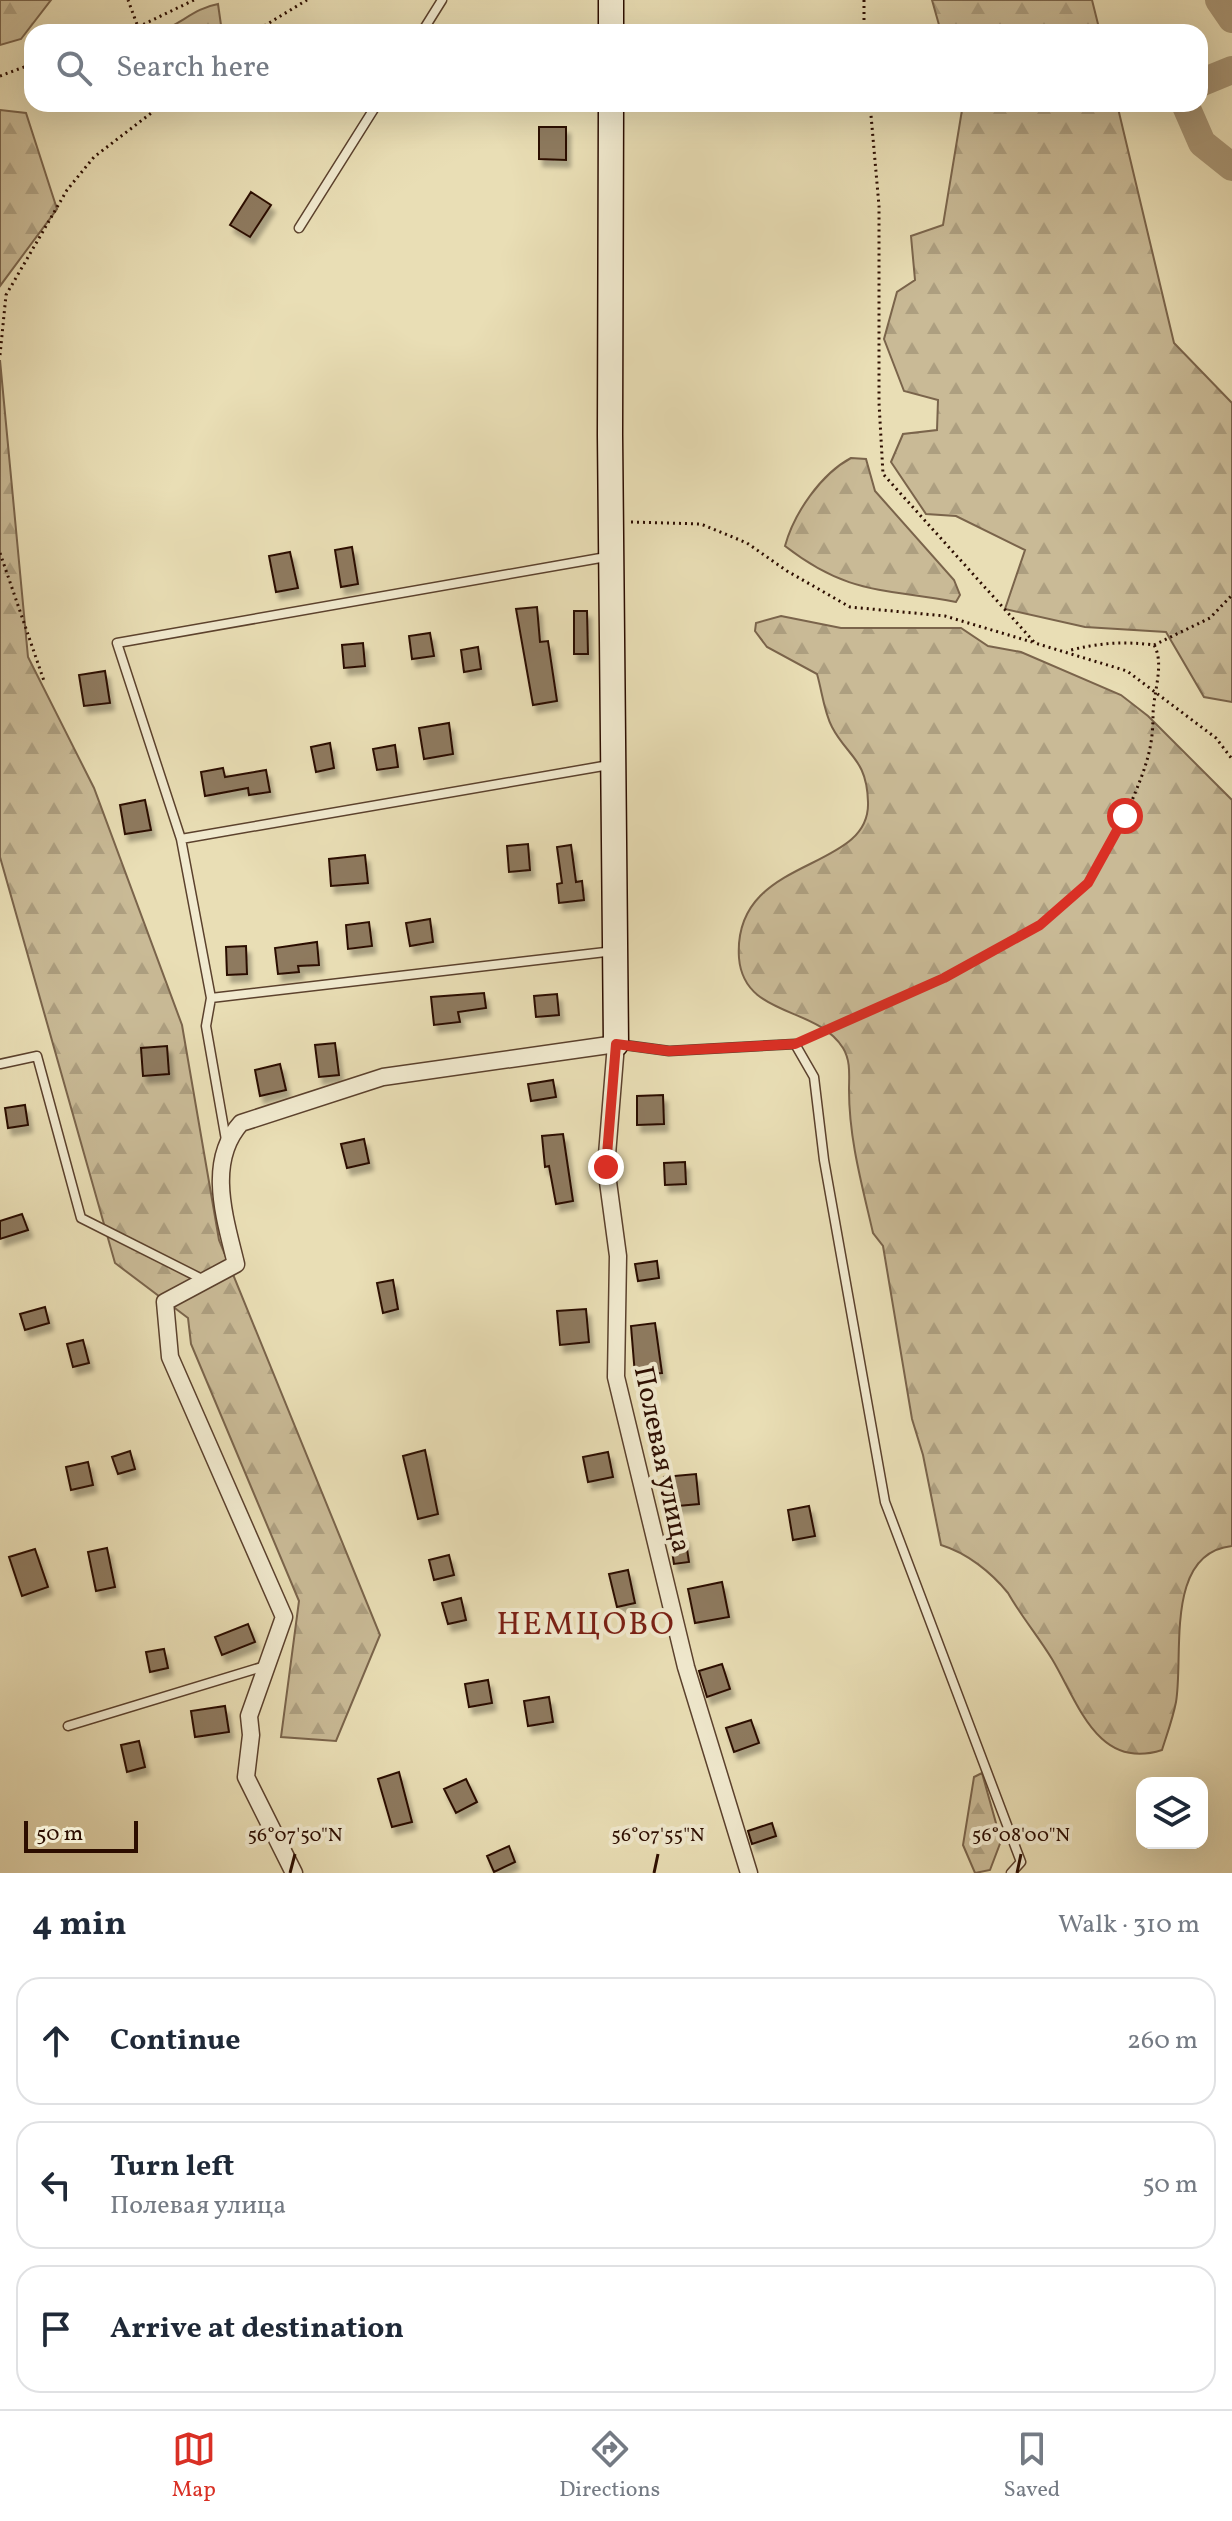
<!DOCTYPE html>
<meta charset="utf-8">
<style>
:root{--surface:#fff;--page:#f6f6f7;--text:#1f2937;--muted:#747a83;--line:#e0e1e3;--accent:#d93025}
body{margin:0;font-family:Vollkorn,serif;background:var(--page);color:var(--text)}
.controls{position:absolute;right:24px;bottom:24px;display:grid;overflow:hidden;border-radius:16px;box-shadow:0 8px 32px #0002}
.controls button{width:72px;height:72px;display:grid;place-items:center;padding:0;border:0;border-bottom:2px solid var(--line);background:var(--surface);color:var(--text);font:40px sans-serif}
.scale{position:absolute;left:24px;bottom:20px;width:114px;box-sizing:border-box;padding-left:8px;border:4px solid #2c0d00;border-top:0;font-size:22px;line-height:28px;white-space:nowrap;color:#2c0d00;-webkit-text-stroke:6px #f1eacf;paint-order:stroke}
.stop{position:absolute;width:24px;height:24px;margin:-18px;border:6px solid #d93025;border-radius:50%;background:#fff}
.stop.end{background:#d93025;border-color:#fff;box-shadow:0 2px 8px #0008}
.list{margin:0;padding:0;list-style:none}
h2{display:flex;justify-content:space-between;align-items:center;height:104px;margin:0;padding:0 32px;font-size:34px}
h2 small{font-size:26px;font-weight:400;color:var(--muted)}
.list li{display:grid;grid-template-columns:52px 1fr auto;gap:24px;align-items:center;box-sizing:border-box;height:128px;margin:0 16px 16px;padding:0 16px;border:2px solid var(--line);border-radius:24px}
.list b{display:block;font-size:30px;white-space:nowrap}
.list p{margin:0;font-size:26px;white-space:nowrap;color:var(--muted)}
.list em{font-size:26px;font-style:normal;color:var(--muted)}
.icon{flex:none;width:44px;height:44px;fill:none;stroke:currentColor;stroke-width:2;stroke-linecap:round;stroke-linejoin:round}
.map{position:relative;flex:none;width:1232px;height:1873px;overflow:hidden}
.search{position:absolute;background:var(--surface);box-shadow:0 8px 32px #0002;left:24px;right:24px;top:24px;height:88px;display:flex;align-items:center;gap:20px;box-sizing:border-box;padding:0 28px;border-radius:24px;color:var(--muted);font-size:30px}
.sheet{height:536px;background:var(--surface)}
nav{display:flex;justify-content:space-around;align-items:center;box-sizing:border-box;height:112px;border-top:2px solid var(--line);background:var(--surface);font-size:22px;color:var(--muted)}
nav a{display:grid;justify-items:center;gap:4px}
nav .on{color:var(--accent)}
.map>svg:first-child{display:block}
.forest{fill:url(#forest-firs);stroke:#7a644b;stroke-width:2}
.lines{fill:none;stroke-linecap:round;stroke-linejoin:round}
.river{stroke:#a99777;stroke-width:28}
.building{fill:#8e7a5e;stroke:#2c0d00;stroke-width:2;filter:url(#shadow)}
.lane-casing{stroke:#5b412d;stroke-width:11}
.street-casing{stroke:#5b412d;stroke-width:19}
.secondary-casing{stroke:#2c0d00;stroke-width:27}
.path{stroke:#2c0d00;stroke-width:3;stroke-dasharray:2 4;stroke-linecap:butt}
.lane{stroke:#f1eacf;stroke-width:8}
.street{stroke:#f1eacf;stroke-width:16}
.secondary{stroke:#f1eacf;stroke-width:24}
.route{stroke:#d93025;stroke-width:10}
.ticks{fill:none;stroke:#2c0d00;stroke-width:3}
.labels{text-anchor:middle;stroke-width:8;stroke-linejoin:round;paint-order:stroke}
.street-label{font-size:28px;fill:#2c0d00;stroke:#f1eacf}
.quarter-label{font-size:32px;letter-spacing:2px;fill:#7a1f14;stroke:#f1eacf}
.ticks-label{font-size:20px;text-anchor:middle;fill:#2c0d00;stroke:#f1eacf;stroke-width:8;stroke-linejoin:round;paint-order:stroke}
</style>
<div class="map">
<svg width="1232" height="1873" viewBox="0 0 1232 1873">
<defs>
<pattern id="forest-firs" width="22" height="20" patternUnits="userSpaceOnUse" patternTransform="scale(2)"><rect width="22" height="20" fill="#c9ba96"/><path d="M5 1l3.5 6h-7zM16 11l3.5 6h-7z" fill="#ad9f80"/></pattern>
<filter id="shadow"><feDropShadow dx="4" dy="7" stdDeviation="2" flood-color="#0004"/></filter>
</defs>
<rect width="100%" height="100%" fill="#e9deb5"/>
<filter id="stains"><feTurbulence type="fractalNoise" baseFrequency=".0025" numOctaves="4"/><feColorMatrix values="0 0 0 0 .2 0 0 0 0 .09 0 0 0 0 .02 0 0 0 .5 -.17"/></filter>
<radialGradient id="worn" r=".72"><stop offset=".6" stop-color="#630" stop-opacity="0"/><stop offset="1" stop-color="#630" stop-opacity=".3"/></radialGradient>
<path class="forest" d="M0,0H51L21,39L0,45Z
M932,0H1092L1100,32H941Z
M218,4L222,32H159C181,24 195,8 218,4Z
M963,104H1117L1174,343L1232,403V702L1204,697L1166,632L1085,627L1005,609L1025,550L956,516L926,514L891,462L903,434L937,430L938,400L904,391L884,339L897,292L915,280L911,236L943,225Z
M0,110L26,113L57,209L0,286Z
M0,360L28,657L94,788L182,1025L219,1240L380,1635L336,1741L281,1737L299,1601L191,1344L188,1318L115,1263L0,857Z
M851,458L866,459L875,491L954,580L960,595L956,602C883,588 848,595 785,546C794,513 821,474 851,458Z
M781,616L841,628H961L988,646L1021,652L1121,695L1148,716L1232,800V1546C1164,1553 1184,1656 1176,1702C1173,1718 1167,1734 1162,1750C1097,1771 1078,1702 1052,1659C1038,1636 1021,1616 1008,1593C991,1572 967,1553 941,1545L923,1455L912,1419L883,1246L873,1233C862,1185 849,1139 849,1090C849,1076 851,1061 843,1048C816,1005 744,1018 739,958C732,854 871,874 868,802C867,759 847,756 832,727C824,712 822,691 817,674L767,647L755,631L756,623Z
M982,1773L1001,1841L990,1870L975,1873L963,1845L974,1777Z"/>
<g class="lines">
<path class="river" d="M1219,0L1232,19
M1200,83L1232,70
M1185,104L1202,143L1232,167"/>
</g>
<path class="building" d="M539,127H566V160L539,159Z
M251,192L271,205L250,237L230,225Z
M352,547L358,584L341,587L335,550Z
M290,552L298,588L276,592L269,556Z
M537,607L540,642L548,641L557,701L533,705L516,609Z
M574,611H587L588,654H574Z
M430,633L434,656L412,659L409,636Z
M363,643L365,666L344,668L342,645Z
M478,647L481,669L464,672L461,650Z
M105,671L110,703L84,706L79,675Z
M449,723L453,754L424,759L419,728Z
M330,743L334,768L316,772L311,747Z
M395,745L398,767L377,770L373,749Z
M223,768L225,777L266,770L270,792L249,795L248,788L205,796L201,772Z
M145,800L151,830L125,834L120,805Z
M528,844L530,870L509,872L507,846Z
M571,845L576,882L582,881L584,900L559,903L557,884L562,883L557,847Z
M365,855L368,883L331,886L329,859Z
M430,919L433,942L410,946L406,923Z
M369,922L372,946L348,949L346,925Z
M317,942L319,965L298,966L299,972L278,974L275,948Z
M246,946L247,974L227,975L226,947Z
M484,993L486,1008L458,1012L460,1022L434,1025L431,997Z
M557,994L559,1015L536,1017L534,996Z
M335,1043L339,1075L319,1077L315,1045Z
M167,1046L169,1074L143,1076L141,1048Z
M280,1064L286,1090L260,1096L255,1070Z
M553,1080L556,1097L531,1101L528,1084Z
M663,1095L664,1124L637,1125V1096Z
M25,1105L28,1125L8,1128L5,1108Z
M563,1134L573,1201L556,1204L549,1166L545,1167L542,1136Z
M364,1139L369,1163L347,1168L341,1144Z
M685,1162L686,1184L665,1185L664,1163Z
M22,1214L28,1230L0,1239V1221Z
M657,1261L659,1278L638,1281L635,1264Z
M393,1280L398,1309L383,1313L377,1283Z
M45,1307L49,1323L25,1330L20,1314Z
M586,1309L589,1342L560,1345L557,1311Z
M655,1323L662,1373L635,1375L631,1326Z
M83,1340L89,1363L73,1367L67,1344Z
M425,1450L438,1514L418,1519L403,1456Z
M130,1451L135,1469L118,1474L112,1457Z
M608,1452L613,1477L588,1482L583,1457Z
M88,1462L93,1485L71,1490L66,1467Z
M696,1474L699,1504L667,1507L664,1477Z
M809,1506L815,1536L793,1540L788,1510Z
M685,1536L689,1562L674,1564L670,1538Z
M107,1548L115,1587L96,1591L88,1552Z
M35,1549L48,1587L22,1596L9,1557Z
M449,1555L454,1575L434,1580L429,1560Z
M628,1570L635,1603L617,1607L609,1574Z
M722,1582L729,1617L695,1623L688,1589Z
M461,1598L466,1620L448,1624L442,1603Z
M248,1624L255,1642L222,1655L215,1637Z
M164,1649L168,1668L150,1672L146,1652Z
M722,1664L730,1689L707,1697L699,1671Z
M488,1680L492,1703L469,1707L465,1684Z
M549,1697L553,1722L528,1726L524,1701Z
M225,1706L229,1732L195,1737L191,1711Z
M751,1720L759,1743L734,1752L726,1728Z
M139,1741L145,1767L127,1772L121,1745Z
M399,1772L412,1822L392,1827L378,1779Z
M466,1779L477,1802L456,1813L444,1789Z
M772,1823L776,1836L752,1844L748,1831Z
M509,1846L515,1862L494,1872L487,1856Z"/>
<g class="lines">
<defs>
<path id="lane" d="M422,32L442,0
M299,228L377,104
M606,557L117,643L181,839L609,765
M181,839L211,998L614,951
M211,998L206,1026L226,1140
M617,1044L669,1051L795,1044L814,1077L824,1160L885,1502L1021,1862L1011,1873
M0,1064L37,1056L81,1218L204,1280
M68,1726L265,1666"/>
<path id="street" d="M294,1873L246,1777L251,1735L249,1716L284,1617L170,1357L165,1302L236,1264C225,1218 206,1162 241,1123L383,1077L616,1044L606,1167L618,1256L616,1377L686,1667L749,1873"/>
<path id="secondary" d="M611,32V0
M611,104L610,435L616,1044"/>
</defs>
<use href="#lane" class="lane-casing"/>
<use href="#street" class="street-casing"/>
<use href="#secondary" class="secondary-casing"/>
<path class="path" d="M138,27L194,0
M124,32L138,27L128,0
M254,32L307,0
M864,32V0
M0,76L32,64
M870,104L879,206V403L883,474L1035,643L1127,671L1216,738L1232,759
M0,355L6,295L67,190L94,157L163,104
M631,522L701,524L747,543L787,571L850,607L945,616L1032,642
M0,553L44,681
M1154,645L1210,618L1232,595
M806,1040C888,1003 1029,951 1087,883C1105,862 1120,829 1131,803C1144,771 1153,751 1153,716C1153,693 1165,664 1154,645C1122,641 1098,643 1067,651"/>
<use href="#lane" class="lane"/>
<use href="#street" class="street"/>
<use href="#secondary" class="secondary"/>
</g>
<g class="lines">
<path class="route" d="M606,1167L616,1044L669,1051L795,1044L944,978L1040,925L1088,883L1125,816"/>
</g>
<path class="ticks" d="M290,1873L295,1854M654,1873L658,1854M1017,1873L1021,1854"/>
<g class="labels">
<g class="street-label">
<text transform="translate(664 1459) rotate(78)" y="10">Полевая улица</text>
</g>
<g class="quarter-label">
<text x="586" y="1634">НЕМЦОВО</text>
</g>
</g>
<g class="ticks-label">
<text x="295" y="1841">56°07'50"N</text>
<text x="658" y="1841">56°07'55"N</text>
<text x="1021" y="1841">56°08'00"N</text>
</g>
<rect width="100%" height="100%" filter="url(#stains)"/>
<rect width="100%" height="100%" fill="url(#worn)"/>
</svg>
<div class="controls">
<button><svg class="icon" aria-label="layers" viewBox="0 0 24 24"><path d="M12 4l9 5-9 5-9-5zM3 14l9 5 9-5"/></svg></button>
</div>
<div class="scale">50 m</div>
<div class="stop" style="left:1125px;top:816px"></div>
<div class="stop end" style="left:606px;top:1167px"></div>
<div class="search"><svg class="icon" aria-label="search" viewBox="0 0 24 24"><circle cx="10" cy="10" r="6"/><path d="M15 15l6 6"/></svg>Search here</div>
</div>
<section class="sheet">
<h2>4 min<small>Walk · 310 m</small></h2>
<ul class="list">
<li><svg class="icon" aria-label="ahead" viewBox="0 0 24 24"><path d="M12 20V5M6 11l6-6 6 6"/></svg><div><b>Continue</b></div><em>260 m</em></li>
<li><svg class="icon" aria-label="left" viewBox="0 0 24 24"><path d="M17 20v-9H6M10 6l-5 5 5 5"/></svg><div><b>Turn left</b><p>Полевая улица</p></div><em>50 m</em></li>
<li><svg class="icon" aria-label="arrive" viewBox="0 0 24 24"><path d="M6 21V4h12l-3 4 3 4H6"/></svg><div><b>Arrive at destination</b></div></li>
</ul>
</section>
<nav>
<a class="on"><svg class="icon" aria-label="map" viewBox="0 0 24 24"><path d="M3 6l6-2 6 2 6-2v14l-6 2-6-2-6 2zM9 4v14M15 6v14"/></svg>Map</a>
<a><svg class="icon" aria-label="directions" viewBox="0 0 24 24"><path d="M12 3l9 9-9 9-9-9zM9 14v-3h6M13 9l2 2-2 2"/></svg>Directions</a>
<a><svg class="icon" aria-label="saved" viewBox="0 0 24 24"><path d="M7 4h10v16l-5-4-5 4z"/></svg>Saved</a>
</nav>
